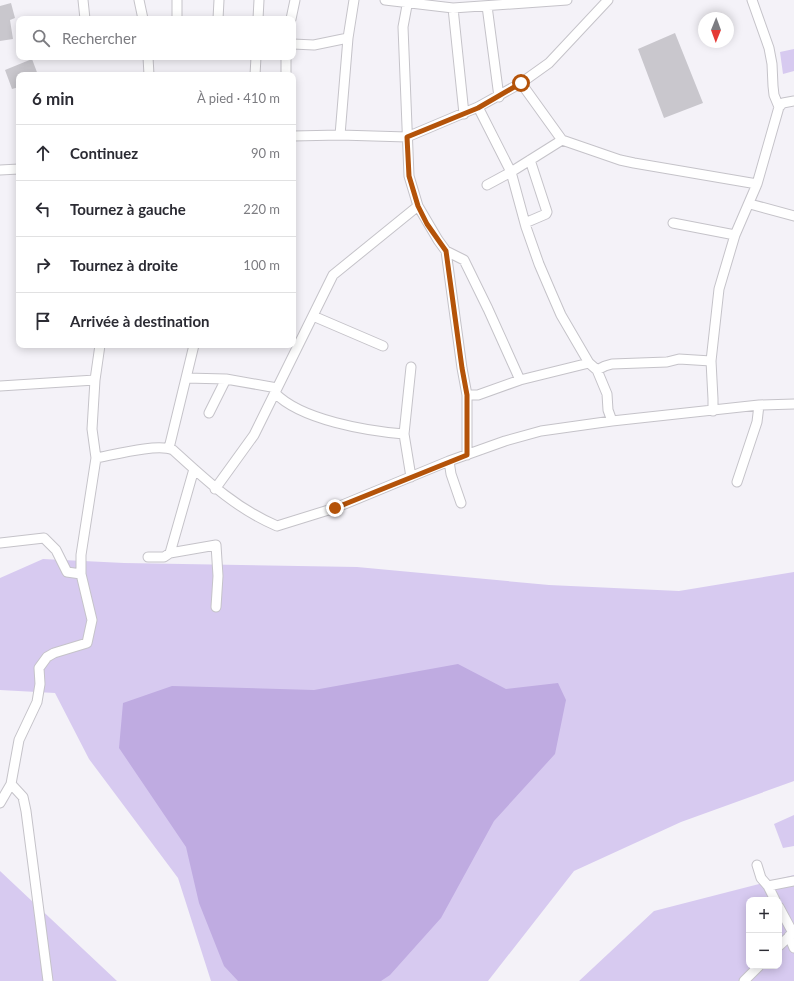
<!DOCTYPE html>
<html lang="fr">
<meta charset="utf-8">
<style>
:root{--surface:#fff;--page:#f2f2f3;--text:#2b2b33;--muted:#7c7c81;--line:#e1e1e2}
body{margin:0;font-family:Lato,sans-serif;background:var(--page);color:var(--text)}
.controls{position:absolute;right:12px;bottom:12px;display:grid;overflow:hidden;border-radius:8px;box-shadow:0 2px 10px #0003}
.controls button{width:36px;height:36px;display:grid;place-items:center;padding:0;border:0;border-bottom:1px solid var(--line);background:var(--surface);color:var(--text);font:20px sans-serif}
.compass{position:absolute;left:698px;top:12px;width:36px;height:36px;border-radius:50%;background:var(--surface);box-shadow:0 2px 10px #0003;rotate:181deg}
.stop{position:absolute;width:12px;height:12px;margin:-9px;border:3px solid #b45309;border-radius:50%;background:#fff}
.stop.end{background:#b45309;border-color:#fff;box-shadow:0 1px 4px #0008}
.list{margin:0;padding:0;list-style:none}
h2{display:flex;justify-content:space-between;align-items:center;height:52px;margin:0;padding:0 16px;font-size:17px}
h2 small{font-size:13px;font-weight:400;color:var(--muted)}
.list li{display:grid;grid-template-columns:26px 1fr auto;gap:12px;align-items:center;box-sizing:border-box;height:56px;padding:0 16px;border-top:1px solid var(--line)}
.list b{display:block;font-size:15px;white-space:nowrap}
.list em{font-size:13px;font-style:normal;color:var(--muted)}
.icon{flex:none;width:22px;height:22px;fill:none;stroke:currentColor;stroke-width:2;stroke-linecap:round;stroke-linejoin:round}
.map{position:relative;flex:none;width:794px;height:981px;overflow:hidden}
.search{position:absolute;background:var(--surface);box-shadow:0 2px 10px #0003;left:16px;top:16px;width:280px;height:44px;display:flex;align-items:center;gap:10px;box-sizing:border-box;padding:0 14px;border-radius:8px;color:var(--muted);font-size:15px}
.panel{position:absolute;background:var(--surface);box-shadow:0 2px 10px #0003;left:16px;top:72px;width:280px;height:276px;border-radius:8px}
.map>svg:first-child{display:block}
.green{fill:#d7caf0;fill-rule:evenodd}
.water{fill:#bfabe1}
.building{fill:#c9c7cd}
.lines{fill:none;stroke-linecap:round;stroke-linejoin:round}
.street-casing{stroke:#c5c3c9;stroke-width:11}
.street{stroke:#fff;stroke-width:9}
.route{stroke:#b45309;stroke-width:5}
</style>
<div class="map">
<svg width="794" height="981" viewBox="0 0 794 981">
<rect width="100%" height="100%" fill="#f4f2f8"/>
<path class="green" d="M794,49V71L783,74L780,52Z
M43,559L124,563L357,567L549,585L679,591L794,572V781L681,822L574,871L488,981H211L178,878L89,759L55,693L0,690V578Z
M794,815V846L783,848L774,824Z
M0,871L117,981H0Z
M794,875V981H579L654,911ZM749,900H779V966H749Z"/>
<path class="water" d="M458,664L506,689L558,683L566,700L555,754L494,821L441,918L390,975L381,981H238L224,966L199,903L186,847L119,748L123,703L172,686L314,690Z"/>
<path class="building" d="M11,3L15,18L10,20L13,39L0,41V6Z
M675,33L703,103L664,118L638,49Z
M32,59L38,75H19V87L12,89L5,70Z"/>
<g class="lines">
<defs>
<path id="street" d="M83,0L85,19
M139,0L143,19
M385,0L453,8L567,0
M408,0L403,27L409,176L418,206L438,240L446,251L464,260L488,309L520,380
M752,0L769,48L772,64L773,86L774,95L779,107
M487,6L499,97
M453,8L464,114
M177,19V0
M218,19L219,0
M258,19L259,0
M291,19L295,0
M293,44L314,45L348,38
M148,57L149,75
M255,75L256,57
M286,75V57
M521,83L562,140L620,160L634,163L757,184
M478,107L511,172L526,227L539,264L551,292L561,315L589,363L597,370L607,394L608,410L612,421
M340,135L348,38L354,0
M293,136L340,135L407,137L478,107L521,83L549,63L608,0
M0,170L19,169
M487,185L511,172L562,140
M750,204L794,216
M525,223L546,214L547,212L530,160
M673,223L735,235
M446,251L462,368L467,395H478L520,380L589,363
M313,316L383,346
M411,367L404,434L411,477
M597,370L605,366L612,364L667,362L679,359L711,361
M186,378L226,379L277,388
M0,386L95,380
M275,393C301,420 367,431 404,434
M713,411V399L711,361L719,289L735,235L757,184L779,107L783,103L794,101
M209,413L226,379
M169,448L194,345
M467,455V395
M96,458C113,455 158,443 173,450C206,480 235,508 277,526L335,508L449,461L505,441L541,431L612,421L759,405L794,404
M449,461L451,474L461,503
M737,482L757,422L759,405
M215,489L254,435L333,275L418,206
M0,543L44,538L56,550L67,572L81,574
M170,553L194,469
M148,557H164L170,553L216,545L218,576L216,607
M0,803L11,784
M757,865L761,878L768,886L775,900
M768,886L794,881
M779,907L793,933
M789,936L794,948
M779,946L794,932
M48,981L26,811L23,797L11,784L19,740L37,702L40,684L39,668L47,657L54,653L87,643L92,620L81,574V555L96,458L92,429L95,380L100,345
M744,981L759,966"/>
</defs>
<use href="#street" class="street-casing"/>
<use href="#street" class="street"/>
</g>
<g class="lines">
<path class="route" d="M335,508L467,455V395L462,368L446,251L427,224L418,206L409,176L407,137L478,108L521,83"/>
</g>
</svg>
<div class="controls">
<button>+</button>
<button>−</button>
</div>
<svg class="compass" viewBox="-18 -18 36 36"><path d="M0-13l5 13h-10z" fill="#e53935"/><path d="M0 13l5-13h-10z" fill="#7c7c81"/></svg>
<div class="stop" style="left:521px;top:83px"></div>
<div class="stop end" style="left:335px;top:508px"></div>
<div class="search"><svg class="icon" aria-label="search" viewBox="0 0 24 24"><circle cx="10" cy="10" r="6"/><path d="M15 15l6 6"/></svg>Rechercher</div>
<section class="panel">
<h2>6 min<small>À pied · 410 m</small></h2>
<ul class="list">
<li><svg class="icon" aria-label="ahead" viewBox="0 0 24 24"><path d="M12 20V5M6 11l6-6 6 6"/></svg><div><b>Continuez</b></div><em>90 m</em></li>
<li><svg class="icon" aria-label="left" viewBox="0 0 24 24"><path d="M17 20v-9H6M10 6l-5 5 5 5"/></svg><div><b>Tournez à gauche</b></div><em>220 m</em></li>
<li><svg class="icon" aria-label="right" viewBox="0 0 24 24"><path d="M7 20v-9h11M14 6l5 5-5 5"/></svg><div><b>Tournez à droite</b></div><em>100 m</em></li>
<li><svg class="icon" aria-label="arrive" viewBox="0 0 24 24"><path d="M6 21V4h12l-3 4 3 4H6"/></svg><div><b>Arrivée à destination</b></div></li>
</ul>
</section>
</div>
